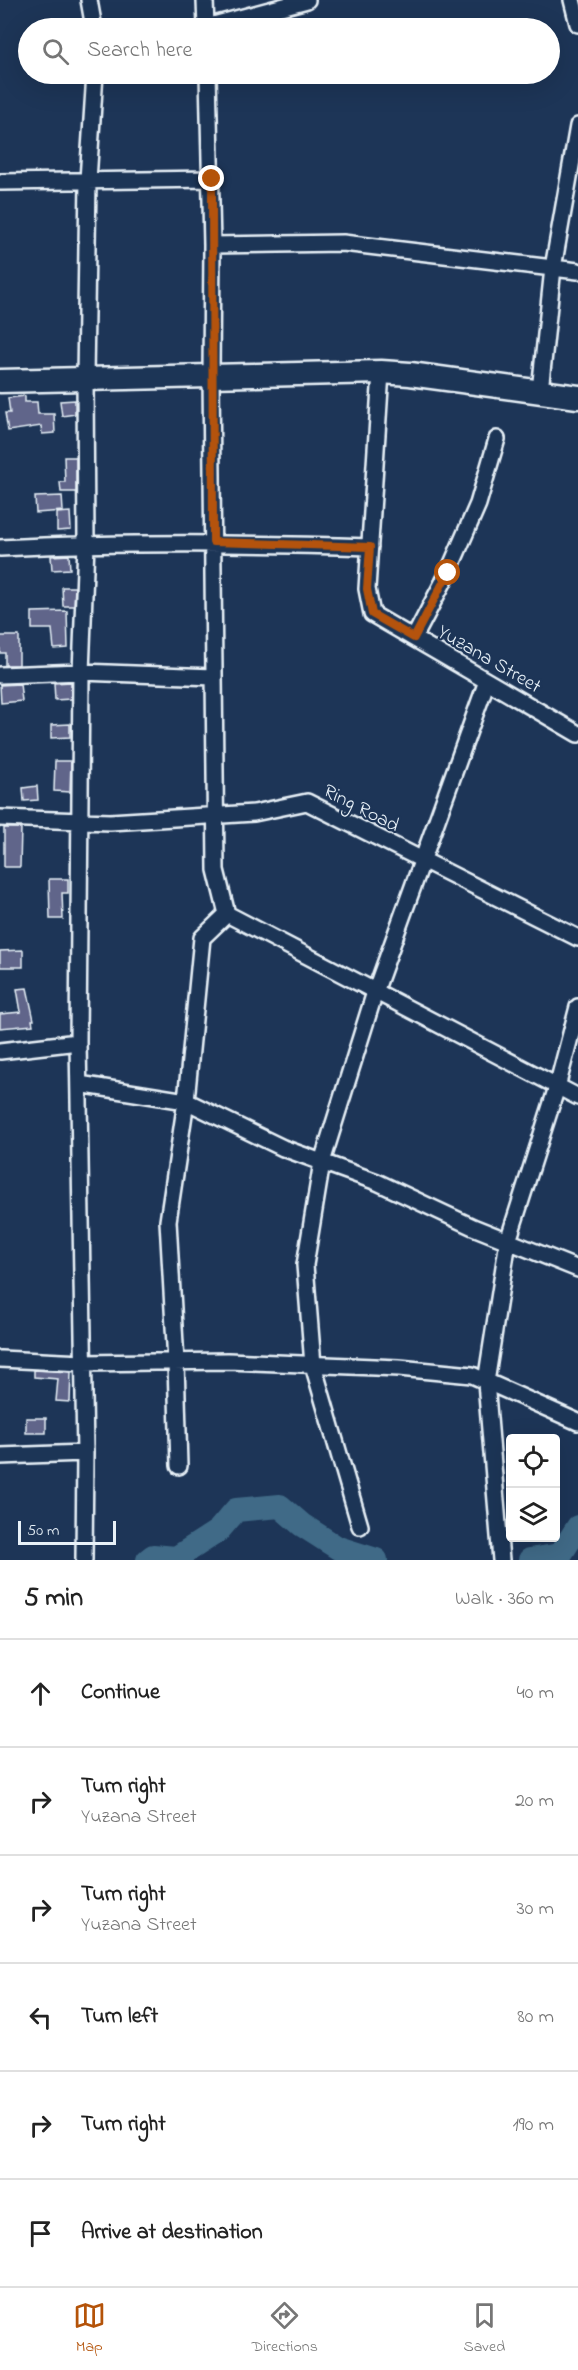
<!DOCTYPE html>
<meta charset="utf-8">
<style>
:root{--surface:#fff;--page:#f6f6f6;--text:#222;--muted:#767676;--line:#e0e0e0;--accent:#b45309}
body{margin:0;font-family:"Indie Flower",sans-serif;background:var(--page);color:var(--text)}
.controls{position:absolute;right:18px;bottom:18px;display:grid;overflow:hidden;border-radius:6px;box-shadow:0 6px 24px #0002}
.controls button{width:54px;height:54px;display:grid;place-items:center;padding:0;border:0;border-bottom:2px solid var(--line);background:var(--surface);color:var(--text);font:30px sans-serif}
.scale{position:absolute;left:18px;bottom:15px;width:98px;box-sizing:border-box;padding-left:6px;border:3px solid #e8f1f8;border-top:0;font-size:16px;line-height:21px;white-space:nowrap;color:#e8f1f8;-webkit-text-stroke:4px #1d3557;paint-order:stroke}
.stop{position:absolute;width:18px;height:18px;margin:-14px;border:4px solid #b45309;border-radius:50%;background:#fff}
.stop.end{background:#b45309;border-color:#fff;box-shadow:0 2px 6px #0008}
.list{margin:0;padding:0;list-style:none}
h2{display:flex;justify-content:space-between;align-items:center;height:78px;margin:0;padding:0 24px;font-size:26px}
h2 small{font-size:20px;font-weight:400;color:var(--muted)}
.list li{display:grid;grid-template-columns:39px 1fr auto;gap:18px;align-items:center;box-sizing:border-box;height:108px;padding:0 24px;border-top:2px solid var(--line)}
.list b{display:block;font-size:22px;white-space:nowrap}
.list p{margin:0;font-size:20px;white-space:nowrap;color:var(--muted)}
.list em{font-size:20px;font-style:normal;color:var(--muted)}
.icon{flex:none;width:33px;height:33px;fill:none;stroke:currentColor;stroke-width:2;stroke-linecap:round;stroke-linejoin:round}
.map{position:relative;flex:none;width:578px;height:1560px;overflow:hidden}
.search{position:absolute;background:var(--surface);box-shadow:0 6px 24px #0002;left:18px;right:18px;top:18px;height:66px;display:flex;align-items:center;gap:15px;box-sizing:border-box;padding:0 21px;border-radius:33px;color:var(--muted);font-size:22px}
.sheet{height:726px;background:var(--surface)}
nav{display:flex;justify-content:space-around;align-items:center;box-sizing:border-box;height:84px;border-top:2px solid var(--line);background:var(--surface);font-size:16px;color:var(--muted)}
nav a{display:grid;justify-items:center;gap:3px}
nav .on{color:var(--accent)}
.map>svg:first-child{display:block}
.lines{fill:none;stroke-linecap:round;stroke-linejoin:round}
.river{stroke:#406b87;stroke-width:24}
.building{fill:#60658a;stroke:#e8f1f8;stroke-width:1.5}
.minor-casing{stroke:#e8f1f8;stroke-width:20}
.highway-casing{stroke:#e8f1f8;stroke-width:27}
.minor{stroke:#1d3557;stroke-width:15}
.highway{stroke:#1d3557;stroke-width:22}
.route{stroke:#b45309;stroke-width:8}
.labels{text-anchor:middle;stroke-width:4.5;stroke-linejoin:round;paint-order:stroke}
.street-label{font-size:20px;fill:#e8f1f8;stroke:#1d3557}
</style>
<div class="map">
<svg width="578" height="1560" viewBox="0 0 578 1560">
<rect width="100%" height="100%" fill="#1d3557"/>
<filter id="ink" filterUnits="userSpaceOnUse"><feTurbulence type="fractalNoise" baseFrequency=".0167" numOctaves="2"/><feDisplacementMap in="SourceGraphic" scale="12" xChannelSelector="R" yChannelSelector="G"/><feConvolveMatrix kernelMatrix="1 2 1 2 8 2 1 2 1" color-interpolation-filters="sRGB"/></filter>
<g filter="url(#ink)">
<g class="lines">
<path class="river" d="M148,1560L153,1556L176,1558L218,1531L236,1510L280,1506L302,1525L338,1548L376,1560
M530,1560L560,1555L578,1527"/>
</g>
<path class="building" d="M25,396V402H37L38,414H54L55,433L42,434L41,426L8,431L5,413H10L8,398Z
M75,400V414L62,416L60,401Z
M64,457H76V492H61L60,482H65Z
M62,496L63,511L36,513L35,497Z
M70,512L71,530L57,531V513Z
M69,555L70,569L52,570L51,556Z
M62,587H75L74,606H63Z
M67,611L68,648L54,649L52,629H32V612Z
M0,636H19V665H5V653H0Z
M71,682V699L55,700L54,683Z
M20,684L22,701L1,703L0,685Z
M70,724V737L51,738V725Z
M55,761H71L70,792L54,791Z
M37,786L38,800L24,801L23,788Z
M4,828H21L20,867H4Z
M49,879H68V893H62L63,919H50Z
M23,950V967H0V951Z
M27,988L34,1020H32L33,1025L0,1028V1014L21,1012L17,989Z
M34,1370L71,1372L70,1402L56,1401L58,1379L34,1377Z
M26,1418H46V1433H26Z"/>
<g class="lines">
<defs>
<path id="minor" d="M89,0L94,28
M205,0L206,28
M572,0L578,24
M206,27L307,0
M208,74L212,245L211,376L216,870L227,914L578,1097
M0,182L212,179
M212,245L343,243L578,271
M381,372L367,589L372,614L578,734
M540,391L553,268L578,126
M0,548C124,542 246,543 370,547
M414,638L448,573L478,504L497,439
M0,675L81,672L214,677
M0,818L110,822L254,813L307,802L578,938
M0,1051L78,1042
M79,1084L186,1101L283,1148L377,1182L473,1227L578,1269
M0,1359L83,1363L228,1361L399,1368L472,1375L578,1422
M0,1456L85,1453
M179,1466L176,1362L168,1221L186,1101L202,938L227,914
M360,1526L313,1365L305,1265L322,1162L375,992L487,681
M84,1560L85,1453L78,1042L81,672L86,544L85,378L88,180L95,74
M501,1560L486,1382L508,1241L557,1087L578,1007"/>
<path id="highway" d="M0,381L381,372L410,374L578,397"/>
</defs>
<use href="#minor" class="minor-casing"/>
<use href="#highway" class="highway-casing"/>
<use href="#minor" class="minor"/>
<use href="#highway" class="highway"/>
</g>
</g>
<g class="lines" filter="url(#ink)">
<path class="route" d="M212,179L213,542L370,547L367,589L372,614L414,638L448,573"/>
</g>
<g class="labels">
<g class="street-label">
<text transform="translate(490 658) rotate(30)" y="7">Yuzana Street</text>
<text transform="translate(362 807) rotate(27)" y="7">Ring Road</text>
</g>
</g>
</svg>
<div class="controls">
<button><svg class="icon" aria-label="locate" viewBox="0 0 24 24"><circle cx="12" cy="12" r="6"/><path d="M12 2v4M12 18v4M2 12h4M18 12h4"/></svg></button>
<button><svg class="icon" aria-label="layers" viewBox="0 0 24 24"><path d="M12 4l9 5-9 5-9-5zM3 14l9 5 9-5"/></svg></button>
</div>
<div class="scale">50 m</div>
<div class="stop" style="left:448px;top:573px"></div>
<div class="stop end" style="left:212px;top:179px"></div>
<div class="search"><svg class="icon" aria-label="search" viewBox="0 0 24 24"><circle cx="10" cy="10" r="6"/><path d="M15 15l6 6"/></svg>Search here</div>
</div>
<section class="sheet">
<h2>5 min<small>Walk · 360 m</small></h2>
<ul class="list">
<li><svg class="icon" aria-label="ahead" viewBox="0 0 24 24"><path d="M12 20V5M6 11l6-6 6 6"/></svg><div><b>Continue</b></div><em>40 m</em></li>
<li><svg class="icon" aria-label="right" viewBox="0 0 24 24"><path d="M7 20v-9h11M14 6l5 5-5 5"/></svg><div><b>Turn right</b><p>Yuzana Street</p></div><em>20 m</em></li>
<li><svg class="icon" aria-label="right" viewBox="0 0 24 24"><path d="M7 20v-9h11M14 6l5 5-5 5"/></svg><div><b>Turn right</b><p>Yuzana Street</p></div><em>30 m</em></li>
<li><svg class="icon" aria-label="left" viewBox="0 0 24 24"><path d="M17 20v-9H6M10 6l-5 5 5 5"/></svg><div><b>Turn left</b></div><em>80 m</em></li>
<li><svg class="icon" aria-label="right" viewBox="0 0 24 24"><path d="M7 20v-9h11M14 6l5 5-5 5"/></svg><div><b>Turn right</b></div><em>190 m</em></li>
<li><svg class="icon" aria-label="arrive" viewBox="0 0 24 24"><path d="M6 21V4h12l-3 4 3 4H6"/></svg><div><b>Arrive at destination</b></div></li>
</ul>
</section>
<nav>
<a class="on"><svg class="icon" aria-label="map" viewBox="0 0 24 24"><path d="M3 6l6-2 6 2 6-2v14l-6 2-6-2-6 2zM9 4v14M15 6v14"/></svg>Map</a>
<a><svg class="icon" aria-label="directions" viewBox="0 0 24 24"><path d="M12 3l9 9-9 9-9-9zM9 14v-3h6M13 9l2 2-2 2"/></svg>Directions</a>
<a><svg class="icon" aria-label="saved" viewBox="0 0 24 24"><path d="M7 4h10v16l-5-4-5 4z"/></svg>Saved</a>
</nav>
